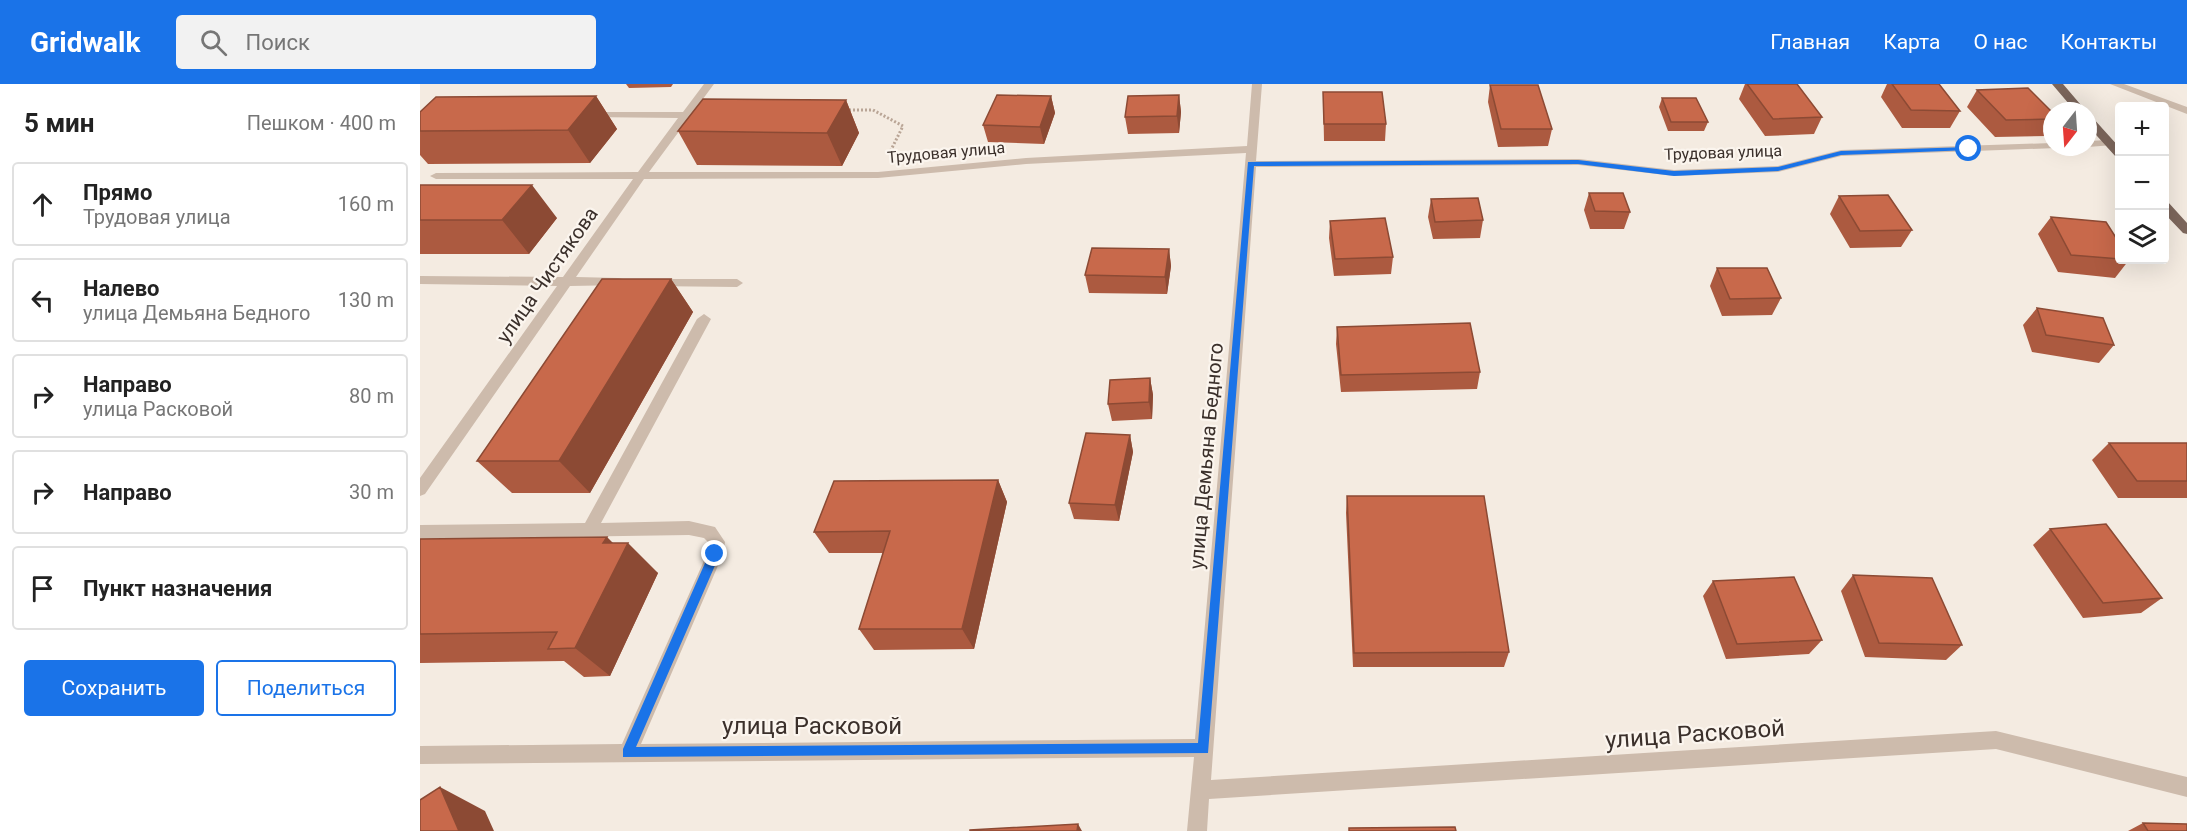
<!DOCTYPE html>
<html lang="ru">
<meta charset="utf-8">
<style>
:root{--surface:#fff;--page:#f2f2f2;--text:#222;--muted:#767676;--line:#e0e0e0;--accent:#1a73e8}
body{margin:0;font-family:Roboto,sans-serif;background:var(--page);color:var(--text)}
.controls{position:absolute;right:18px;top:18px;display:grid;overflow:hidden;border-radius:6px;box-shadow:0 6px 24px #0002}
.controls button{width:54px;height:54px;display:grid;place-items:center;padding:0;border:0;border-bottom:2px solid var(--line);background:var(--surface);color:var(--text);font:30px sans-serif}
.compass{position:absolute;left:1623px;top:18px;width:54px;height:54px;border-radius:50%;background:var(--surface);box-shadow:0 6px 24px #0002;rotate:197deg}
.stop{position:absolute;width:18px;height:18px;margin:-14px;border:4px solid #1a73e8;border-radius:50%;background:#fff}
.stop.end{background:#1a73e8;border-color:#fff;box-shadow:0 2px 6px #0008}
.list{margin:0;padding:0;list-style:none}
h2{display:flex;justify-content:space-between;align-items:center;height:78px;margin:0;padding:0 24px;font-size:26px}
h2 small{font-size:20px;font-weight:400;color:var(--muted)}
.list li{display:grid;grid-template-columns:39px 1fr auto;gap:18px;align-items:center;box-sizing:border-box;height:84px;margin:0 12px 12px;padding:0 12px;border:2px solid var(--line);border-radius:6px}
.list b{display:block;font-size:22px;white-space:nowrap}
.list p{margin:0;font-size:20px;white-space:nowrap;color:var(--muted)}
.list em{font-size:20px;font-style:normal;color:var(--muted)}
.actions{display:flex;gap:12px;padding:18px 24px}
.actions a{flex:1;padding:14px 0;border:2px solid var(--accent);border-radius:6px;text-align:center;font-size:21px;color:var(--accent)}
.actions .main{background:var(--accent);color:#fff}
.icon{flex:none;width:33px;height:33px;fill:none;stroke:currentColor;stroke-width:2;stroke-linecap:round;stroke-linejoin:round}
.map{position:relative;flex:none;width:1767px;height:747px;overflow:hidden}
header{display:flex;align-items:center;gap:36px;box-sizing:border-box;height:84px;padding:0 30px;background:var(--accent);color:#fff}
header strong{font-size:28px}
nav{display:flex;gap:33px;margin-inline-start:auto;font-size:21px}
.search{width:420px;height:54px;background:var(--page);display:flex;align-items:center;gap:15px;box-sizing:border-box;padding:0 21px;border-radius:6px;color:var(--muted);font-size:22px}
main{display:flex}
aside{flex:1;background:var(--surface)}
.map>svg:first-child{display:block}
.lines{fill:none;stroke-linecap:round;stroke-linejoin:round}
.path{stroke:#b9a596;stroke-width:3;stroke-dasharray:2 2;stroke-linecap:butt}
.minor{fill:#cdbbac;fill-rule:evenodd}
.major{fill:#7d675c;fill-rule:evenodd}
.wall{fill:#ac5a40}
.shaded-wall{fill:#8c4a34}
.building{fill:#c8694b;stroke:#8c4a34;stroke-width:1.5}
.route{fill:#1a73e8}
.labels{text-anchor:middle;stroke-width:4.5;stroke-linejoin:round;paint-order:stroke}
.far-street-label{font-size:16px;fill:#3b302b;stroke:#fbf5ee}
.street-label{font-size:20px;fill:#3b302b;stroke:#fbf5ee}
.near-street-label{font-size:24px;fill:#3b302b;stroke:#fbf5ee}
</style>
<header>
<strong>Gridwalk</strong>
<div class="search"><svg class="icon" aria-label="search" viewBox="0 0 24 24"><circle cx="10" cy="10" r="6"/><path d="M15 15l6 6"/></svg>Поиск</div>
<nav><a>Главная</a><a>Карта</a><a>О нас</a><a>Контакты</a></nav>
</header>
<main>
<aside>
<h2>5 мин<small>Пешком · 400 m</small></h2>
<ul class="list">
<li><svg class="icon" aria-label="ahead" viewBox="0 0 24 24"><path d="M12 20V5M6 11l6-6 6 6"/></svg><div><b>Прямо</b><p>Трудовая улица</p></div><em>160 m</em></li>
<li><svg class="icon" aria-label="left" viewBox="0 0 24 24"><path d="M17 20v-9H6M10 6l-5 5 5 5"/></svg><div><b>Налево</b><p>улица Демьяна Бедного</p></div><em>130 m</em></li>
<li><svg class="icon" aria-label="right" viewBox="0 0 24 24"><path d="M7 20v-9h11M14 6l5 5-5 5"/></svg><div><b>Направо</b><p>улица Расковой</p></div><em>80 m</em></li>
<li><svg class="icon" aria-label="right" viewBox="0 0 24 24"><path d="M7 20v-9h11M14 6l5 5-5 5"/></svg><div><b>Направо</b></div><em>30 m</em></li>
<li><svg class="icon" aria-label="arrive" viewBox="0 0 24 24"><path d="M6 21V4h12l-3 4 3 4H6"/></svg><div><b>Пункт назначения</b></div></li>
</ul>
<div class="actions"><a class="main">Сохранить</a><a>Поделиться</a></div>
</aside>
<div class="map">
<svg width="1767" height="747" viewBox="0 0 1767 747">
<rect width="100%" height="100%" fill="#f4ebe1"/>
<g class="lines">
<path class="path" d="M425,26H453L483,42L471,66"/>
<path class="minor" d="M284,0H294L229,88H458L606,74L827,62L832,0H842L836,77L1159,75L1254,86L1358,82L1421,66L1632,59V63L1636,64L1421,72L1358,88L1254,92L1159,81L836,83L791,696L1576,647L1767,693V713L1576,665L789,715L787,747H767L774,673L0,680V662L202,660L287,470L289,459L284,454L269,451L0,455V441L165,439L277,235L284,230L291,235L181,439L269,437L295,443L305,458L303,470L221,660L775,655L826,69L606,80L458,94L224,95L156,193L198,194L203,195L204,198L203,201L150,202L5,410L0,412V394L137,202L0,200V192L143,193L213,95H16L10,92L16,89L218,88L258,34L167,33L163,32V28H263Z
M1690,0H1704L1767,23V30Z
M1689,56L1695,59L1693,61L1668,63H1667L1668,57Z
M234,195H317L323,199L317,203L229,202L228,199Z"/>
<path class="major" d="M1632,0H1643L1666,27H1655Z
M1668,32L1672,33L1700,64V74L1696,73L1668,42Z
M1744,118H1748L1767,139V150L1763,149L1744,129Z"/>
</g>
<path class="wall" d="M206,0H253L251,3L209,4Z
M1325,0H1377L1402,33L1394,50L1345,52L1319,15Z
M1467,0H1519L1540,27L1530,44H1482L1461,13Z
M1070,1L1132,45L1128,62L1078,63L1068,18Z
M1557,6L1632,28V44L1627,52L1575,53L1547,23Z
M903,8L966,40L965,57H904Z
M759,11L761,28L759,49L708,50L705,33Z
M176,12L197,45L170,79L8,80L0,71V28Z
M631,12L635,29L624,60L568,58L563,41Z
M1242,14L1288,38L1284,47H1248L1239,23Z
M426,16L439,49L422,82L277,81L258,47Z
M0,101L137,134L109,170H0Z
M1169,109L1210,128L1204,145H1170L1164,126Z
M1419,112L1492,146L1481,163L1430,164L1410,130Z
M1011,115L1063,136L1060,154L1013,155L1008,133Z
M1631,133L1709,176L1695,194L1638,188L1618,150Z
M910,137L973,173L971,190L914,192L909,154Z
M749,165L751,182L747,210L669,209L665,191Z
M1297,184L1361,214L1352,231L1302,232L1290,202Z
M251,195L273,228L170,409H92L57,377Z
M1617,224L1694,261L1679,279L1612,268L1603,241Z
M917,243L1060,288L1057,305L921,308L916,260Z
M730,294L733,311L732,335L692,337L688,320Z
M710,351L713,368L699,437L654,435L649,419Z
M1689,359H1767V414H1698L1672,376Z
M578,396L587,418L554,565L454,566L439,545L463,469H409L394,448Z
M927,412L1089,568L1084,583H933L926,429Z
M1630,445L1742,514L1721,529L1663,534L1613,461Z
M0,455L193,459L238,489L190,592L164,593L144,577L0,579Z
M1433,491L1542,561L1526,576L1445,573L1421,507Z
M1293,497L1402,556L1389,570L1306,575L1283,512Z
M1723,739L1767,747H1708Z"/>
<path class="shaded-wall" d="M759,11L761,28L759,49L757,32Z
M176,12L197,45L170,79L148,46Z
M631,12L635,29L624,60L620,43Z
M426,16L439,49L422,82L407,49Z
M112,101L137,134L109,170L82,136Z
M749,165L751,182L747,210L745,193Z
M251,195L273,228L170,409L139,377Z
M730,294L733,311L732,335L729,318Z
M710,351L713,368L699,437L695,421Z
M578,396L587,418L554,565L542,545Z
M187,453L203,469L208,459L238,489L190,592L155,564L183,459Z
M20,703L65,727L74,747H39Z
M658,740L662,747H657Z"/>
<path class="building" d="M1327,0H1377L1402,33L1353,35Z
M1472,0H1519L1540,27L1491,26Z
M1070,1H1118L1132,45H1081Z
M1608,4L1632,28V35L1586,36L1557,6Z
M903,8H962L966,40H904Z
M577,11L631,12L620,43L563,41Z
M759,11L757,32L705,33L708,12Z
M176,12L148,46L0,47V28L16,13Z
M1242,14H1276L1288,38H1251Z
M283,15L426,16L407,49L258,47Z
M0,101H112L82,136H0Z
M1169,109H1203L1210,128L1175,127Z
M1468,111L1492,146L1440,147L1419,112Z
M1058,114L1063,136L1015,138L1011,115Z
M1631,133L1686,138L1700,160V175L1651,171Z
M965,134L973,173L915,175L910,137Z
M672,164L749,165L745,193L665,191Z
M1297,184H1347L1361,214L1310,215Z
M182,195H251L139,377H57Z
M1617,224L1683,234L1694,261L1626,251Z
M1050,239L1060,288L921,291L917,243Z
M730,294L729,318L688,320L690,296Z
M666,349L710,351L695,421L649,419Z
M1689,359H1767V397H1717Z
M578,396L542,545H439L470,447L394,448L414,397Z
M927,412H1064L1089,568L934,569Z
M1686,440L1742,514L1683,519L1630,445Z
M187,453L183,459H208L155,564L128,565L137,548L0,550V455Z
M1433,491L1512,494L1542,561L1459,559Z
M1374,493L1402,556L1317,560L1293,497Z
M20,703L39,747H0V716Z
M1723,739L1767,740V747H1728Z
M658,740L657,747H550V746Z
M1035,743L1036,747H929V744Z"/>
<path class="route" d="M1549,63L1551,66L1421,71L1358,87L1254,92L1158,80L834,82L788,669L203,673V665L289,470L295,466L300,470L216,663L778,659L828,78L1158,76L1254,87L1358,83L1421,67Z"/>
<g class="labels">
<g class="far-street-label">
<text transform="translate(526 68) rotate(-5)" y="6">Трудовая улица</text>
<text transform="translate(1303 68) rotate(-2)" y="6">Трудовая улица</text>
</g>
<g class="street-label">
<text transform="translate(127 191) rotate(-55)" y="7">улица Чистякова</text>
<text transform="translate(786 372) rotate(-85)" y="7">улица Демьяна Бедного</text>
</g>
<g class="near-street-label">
<text x="392" y="650">улица Расковой</text>
<text transform="translate(1275 650) rotate(-4)" y="8">улица Расковой</text>
</g>
</g>
</svg>
<div class="controls">
<button>+</button>
<button>−</button>
<button><svg class="icon" aria-label="layers" viewBox="0 0 24 24"><path d="M12 4l9 5-9 5-9-5zM3 14l9 5 9-5"/></svg></button>
</div>
<svg class="compass" viewBox="-18 -18 36 36"><path d="M0-13l5 13h-10z" fill="#e53935"/><path d="M0 13l5-13h-10z" fill="#767676"/></svg>
<div class="stop" style="left:1549px;top:65px"></div>
<div class="stop end" style="left:295px;top:470px"></div>
</div>
</main>
